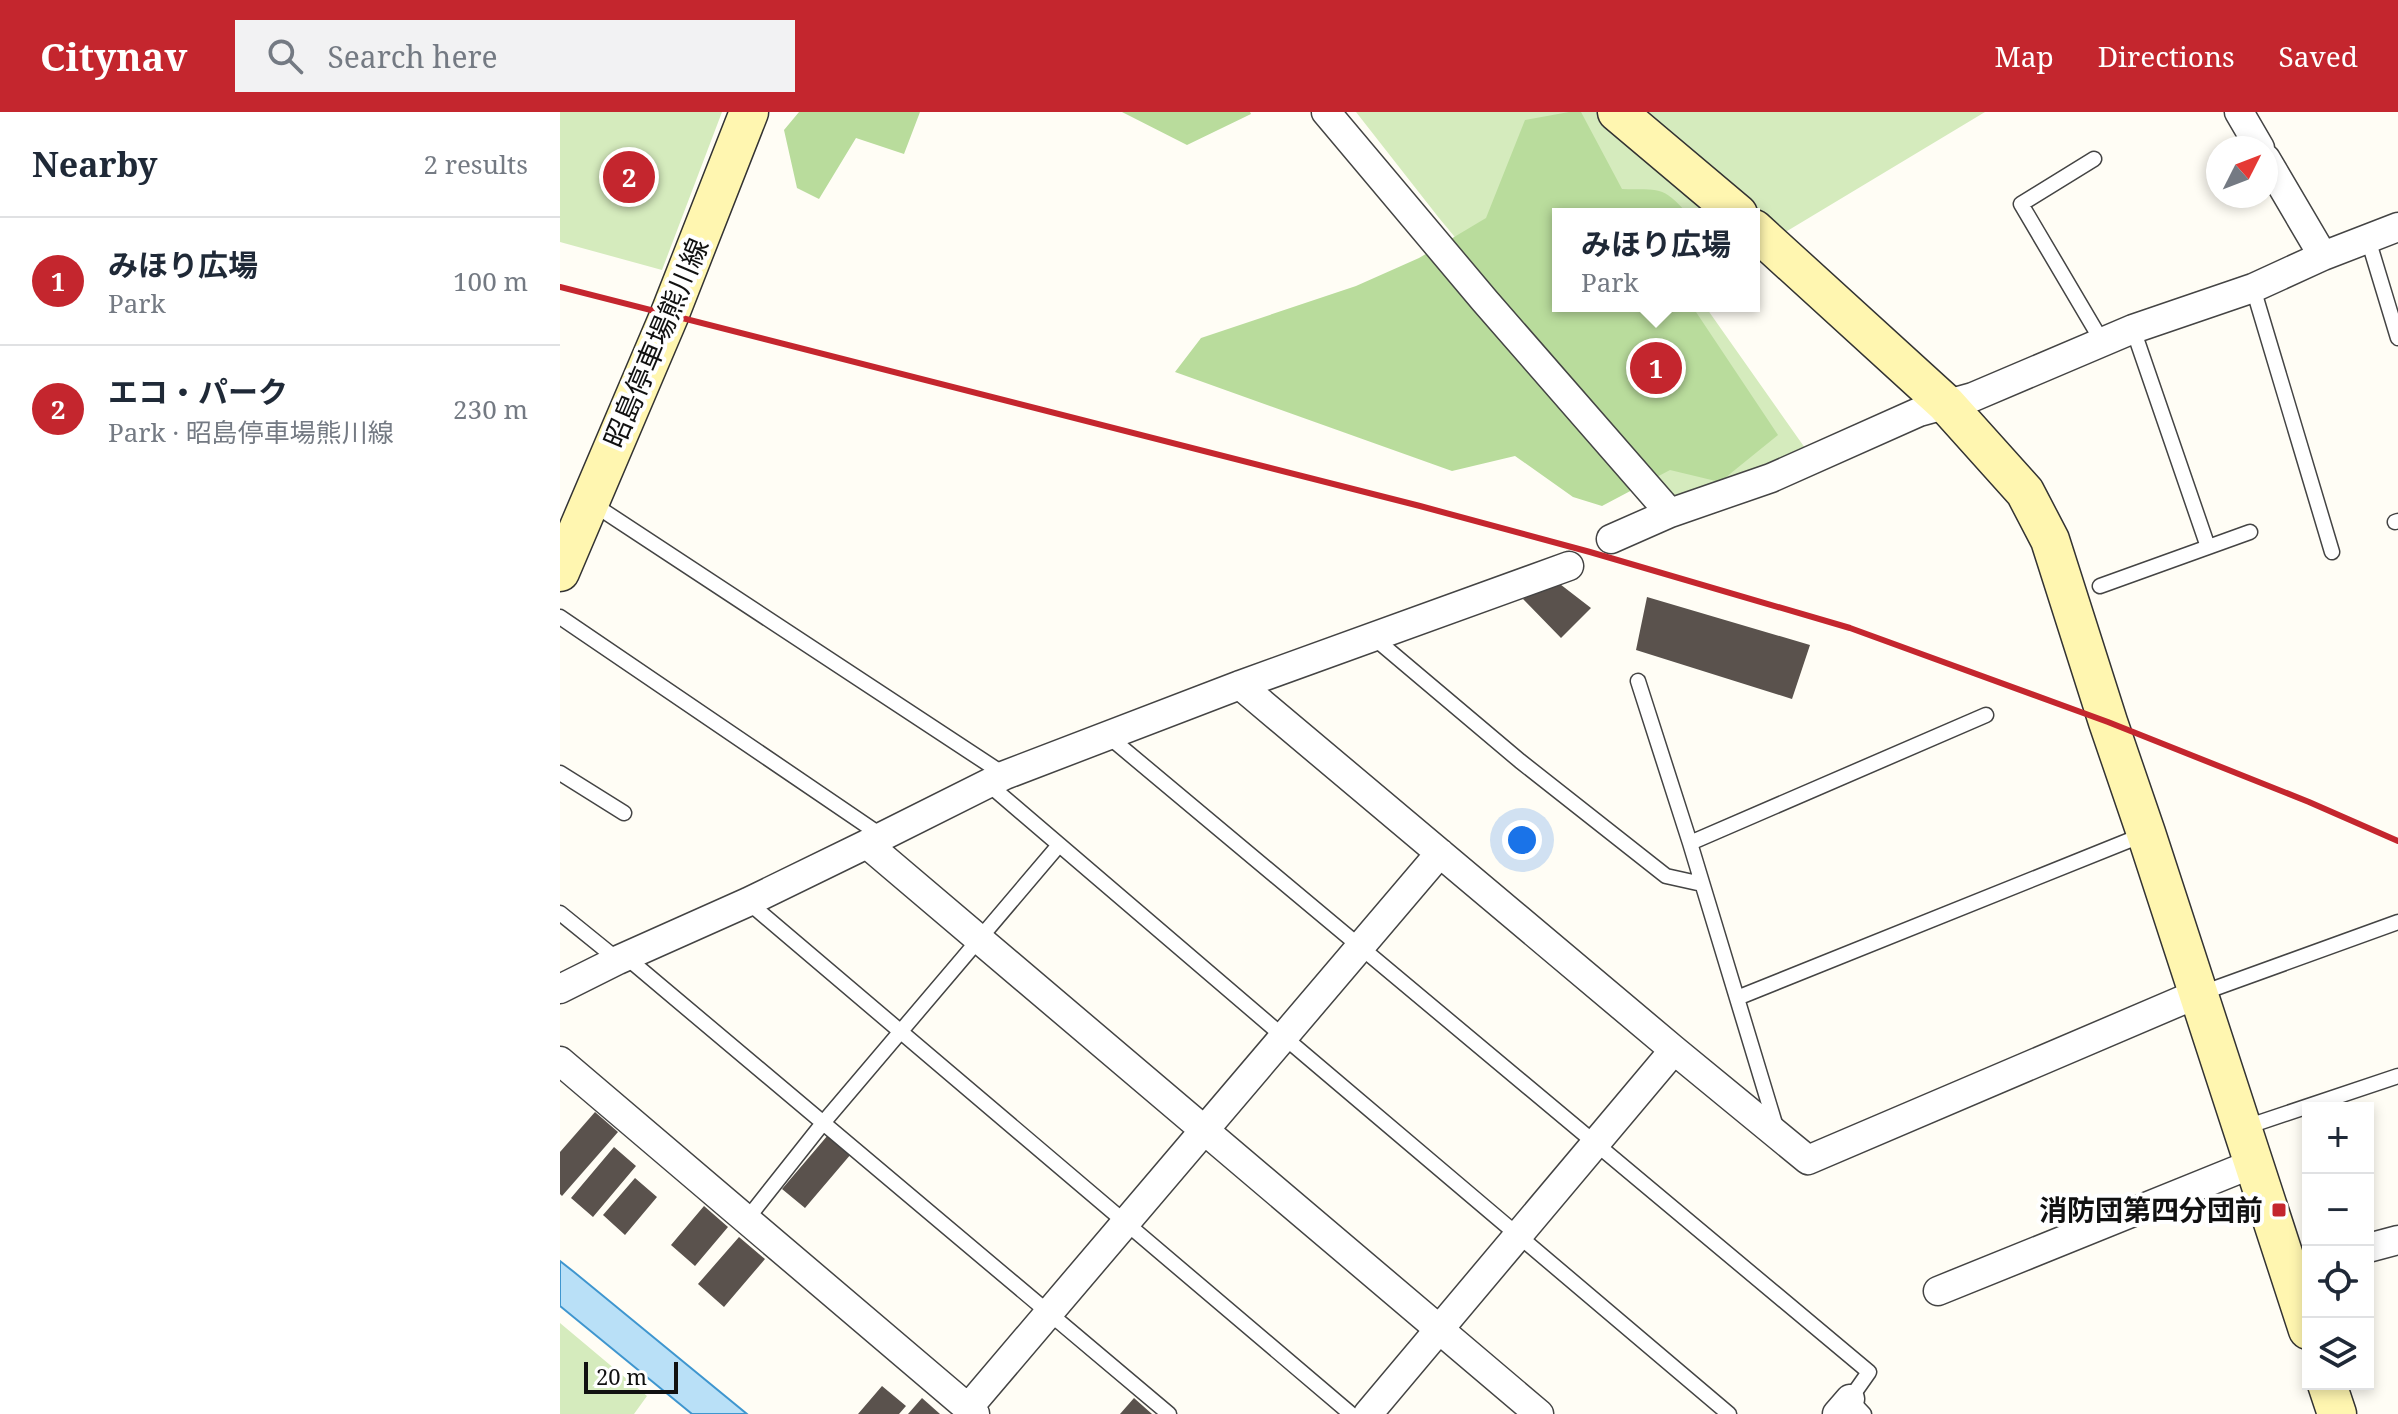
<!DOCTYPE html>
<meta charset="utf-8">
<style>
:root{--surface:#fff;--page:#f2f2f3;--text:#1f2937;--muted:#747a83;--line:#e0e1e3;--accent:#c4262e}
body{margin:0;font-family:"Noto Serif","Noto Sans JP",serif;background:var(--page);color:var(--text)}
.controls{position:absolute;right:24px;bottom:24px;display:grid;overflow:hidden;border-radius:0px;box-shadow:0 4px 12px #0003}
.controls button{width:72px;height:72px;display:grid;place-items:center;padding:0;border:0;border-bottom:2px solid var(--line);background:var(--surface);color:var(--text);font:40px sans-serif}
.compass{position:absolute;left:1646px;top:24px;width:72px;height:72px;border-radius:50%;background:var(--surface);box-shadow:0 4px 12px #0003;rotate:48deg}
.scale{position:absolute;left:24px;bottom:20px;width:94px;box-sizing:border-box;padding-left:8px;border:4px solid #111;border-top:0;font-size:22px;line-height:28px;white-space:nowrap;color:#111;-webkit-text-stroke:6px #fff;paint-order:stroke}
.you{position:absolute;left:962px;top:728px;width:28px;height:28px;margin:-20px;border:6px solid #fff;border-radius:50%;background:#1a73e8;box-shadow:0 0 0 12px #1a73e833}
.badge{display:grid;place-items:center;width:52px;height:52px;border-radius:50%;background:var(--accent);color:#fff;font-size:26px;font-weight:700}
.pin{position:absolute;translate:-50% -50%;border:4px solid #fff;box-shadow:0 2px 8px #0006}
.popup{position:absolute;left:992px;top:96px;width:208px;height:104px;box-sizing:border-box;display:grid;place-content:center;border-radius:0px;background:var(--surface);filter:drop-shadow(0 2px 6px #0005);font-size:26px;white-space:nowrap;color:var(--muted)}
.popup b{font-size:30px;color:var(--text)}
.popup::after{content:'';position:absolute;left:50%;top:100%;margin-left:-16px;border:16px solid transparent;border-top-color:var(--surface)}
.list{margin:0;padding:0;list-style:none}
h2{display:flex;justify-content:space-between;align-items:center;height:104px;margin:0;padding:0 32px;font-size:34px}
h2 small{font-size:26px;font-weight:400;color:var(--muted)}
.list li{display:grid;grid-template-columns:52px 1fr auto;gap:24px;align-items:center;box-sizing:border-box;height:128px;padding:0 32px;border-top:2px solid var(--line)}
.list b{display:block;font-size:30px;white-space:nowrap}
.list p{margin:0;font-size:26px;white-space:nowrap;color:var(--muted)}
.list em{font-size:26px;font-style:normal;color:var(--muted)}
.icon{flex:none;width:44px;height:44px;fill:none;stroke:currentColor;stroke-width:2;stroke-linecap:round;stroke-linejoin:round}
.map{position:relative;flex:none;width:1838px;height:1302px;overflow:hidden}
header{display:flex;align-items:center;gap:48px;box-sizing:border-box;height:112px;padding:0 40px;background:var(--accent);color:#fff}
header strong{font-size:38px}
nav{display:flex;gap:44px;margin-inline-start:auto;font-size:28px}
.search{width:560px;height:72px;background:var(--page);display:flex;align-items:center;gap:20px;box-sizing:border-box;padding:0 28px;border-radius:0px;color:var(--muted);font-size:30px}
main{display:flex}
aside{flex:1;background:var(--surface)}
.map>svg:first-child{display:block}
.green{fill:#d5ebbd}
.forest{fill:#b9dc9c}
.water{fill:#b9e0f7;stroke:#3f96cf;stroke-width:2}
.building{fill:#5a524d}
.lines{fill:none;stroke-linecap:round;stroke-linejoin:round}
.lane-casing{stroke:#444;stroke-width:17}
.street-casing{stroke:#444;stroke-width:31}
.secondary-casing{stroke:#333;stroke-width:41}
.lane{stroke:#fff;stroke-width:14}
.street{stroke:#fff;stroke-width:28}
.secondary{stroke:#fff6b0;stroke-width:38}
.rail{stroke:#c4262e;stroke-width:6}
.poi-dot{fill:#c4262e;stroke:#fff;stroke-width:3}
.labels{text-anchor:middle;stroke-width:8;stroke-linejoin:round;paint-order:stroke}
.street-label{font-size:28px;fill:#111;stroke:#fff}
.poi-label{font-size:28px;font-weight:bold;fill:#111;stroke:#fff;text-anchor:end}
</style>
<header>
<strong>Citynav</strong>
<div class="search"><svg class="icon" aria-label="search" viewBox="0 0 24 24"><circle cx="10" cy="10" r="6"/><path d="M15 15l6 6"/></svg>Search here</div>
<nav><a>Map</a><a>Directions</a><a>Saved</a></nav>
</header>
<main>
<aside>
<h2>Nearby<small>2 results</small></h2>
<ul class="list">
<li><span class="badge">1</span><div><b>みほり広場</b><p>Park</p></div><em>100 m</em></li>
<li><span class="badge">2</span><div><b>エコ・パーク</b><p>Park · 昭島停車場熊川線</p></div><em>230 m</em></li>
</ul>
</aside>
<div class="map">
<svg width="1838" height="1302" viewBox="0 0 1838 1302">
<rect width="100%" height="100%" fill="#fffdf5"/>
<path class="green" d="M0,0H162L102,158L0,130Z
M796,0H1425L1194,139V102H998V194H1145L1245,336L1114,389L879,106Z
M0,1211L87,1284L74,1302H0Z"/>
<path class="forest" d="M239,0H360L344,42L296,26L259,87L237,76L224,18Z
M562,0H690L691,2L627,33Z
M1009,0H1021L1062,77C1099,78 1102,73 1128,102H998V194H1132L1218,323L1160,370L1110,358L1042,394L1013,385L955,344L892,359L615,260L641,226L796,174L859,146L926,106L965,8Z"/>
<path class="water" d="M0,1149L14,1160L187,1302H132L0,1194Z"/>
<path class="building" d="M996,469L1031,496L1001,526L963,487Z
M1087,485L1250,533L1232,587L1076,538Z
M35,1000L58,1020L2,1084L0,1082V1040Z
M268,1023L291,1042L245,1096L222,1077Z
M54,1035L76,1054L33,1105L11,1086Z
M75,1066L97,1085L65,1123L43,1103Z
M144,1094L168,1115L135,1154L111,1133Z
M179,1125L205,1147L164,1195L138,1172Z
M322,1274L346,1294L339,1302H298Z
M362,1286L380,1302H348Z
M574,1286L592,1302H560Z"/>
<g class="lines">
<defs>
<path id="lane" d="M1534,47L1461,92L1543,231
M1808,127L1838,226
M1693,176L1772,440
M1573,217L1648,435
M33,392L445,663
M1835,410L1838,409
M1540,474L1690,420
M0,505L322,724
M813,525L960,649L1106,764L1142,772
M1078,569L1130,731L1216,1015
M548,624L1309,1260L1290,1287L1304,1302
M0,661L64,701
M427,671L724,925L1169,1302
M1130,731L1426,603
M188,790L791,1302
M0,801L58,848
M66,845L609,1302
M1642,881L1838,810
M1177,886L1585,722
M1683,1016L1838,964
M187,1107L263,1011L499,733"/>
<path id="street" d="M766,0L925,189L1110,401
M1679,0L1700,36
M1706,47L1763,144
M1051,427L1110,401L1211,366L1359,300L1413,285L1573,217L1693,176L1763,144L1838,115
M680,573L1114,938L1248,1048L1637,882
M307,732L979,1302
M0,877L58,848L188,790L307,732L445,663L680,573L1009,454
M0,949L415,1302
M1808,1136L1838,1128
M1378,1179L1692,1052
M408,1296L880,741
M808,1302L1114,938
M1277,1302L1290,1287"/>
<path id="secondary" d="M1057,0L1178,102
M1194,117L1386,292L1465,380L1490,428L1548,610L1586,721L1748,1218
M0,460L109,204L189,0
M1767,1272L1777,1302"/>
</defs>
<use href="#lane" class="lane-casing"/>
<use href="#street" class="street-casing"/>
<use href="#secondary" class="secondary-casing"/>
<use href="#lane" class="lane"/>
<use href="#street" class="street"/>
<use href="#secondary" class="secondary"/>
<path class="rail" d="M0,175L860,394L1030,440L1290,516L1548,610L1749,690L1838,729"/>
</g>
<rect class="poi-dot" x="1711" y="1090" width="16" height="16" rx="4"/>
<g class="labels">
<g class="street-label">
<text transform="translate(96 231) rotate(-67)" y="10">昭島停車場熊川線</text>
</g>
<g class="poi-label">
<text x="1703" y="1108">消防団第四分団前</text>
</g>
</g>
</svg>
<div class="controls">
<button>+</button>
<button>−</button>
<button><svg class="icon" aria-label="locate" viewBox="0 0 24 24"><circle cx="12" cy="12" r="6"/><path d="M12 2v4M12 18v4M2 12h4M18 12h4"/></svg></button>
<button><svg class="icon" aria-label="layers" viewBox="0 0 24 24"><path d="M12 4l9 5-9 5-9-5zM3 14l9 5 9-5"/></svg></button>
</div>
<svg class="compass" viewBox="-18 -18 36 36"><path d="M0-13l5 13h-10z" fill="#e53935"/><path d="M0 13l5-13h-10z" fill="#747a83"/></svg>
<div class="scale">20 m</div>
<div class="you"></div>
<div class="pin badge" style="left:1096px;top:256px">1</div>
<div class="popup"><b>みほり広場</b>Park</div>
<div class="pin badge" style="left:69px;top:65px">2</div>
</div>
</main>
